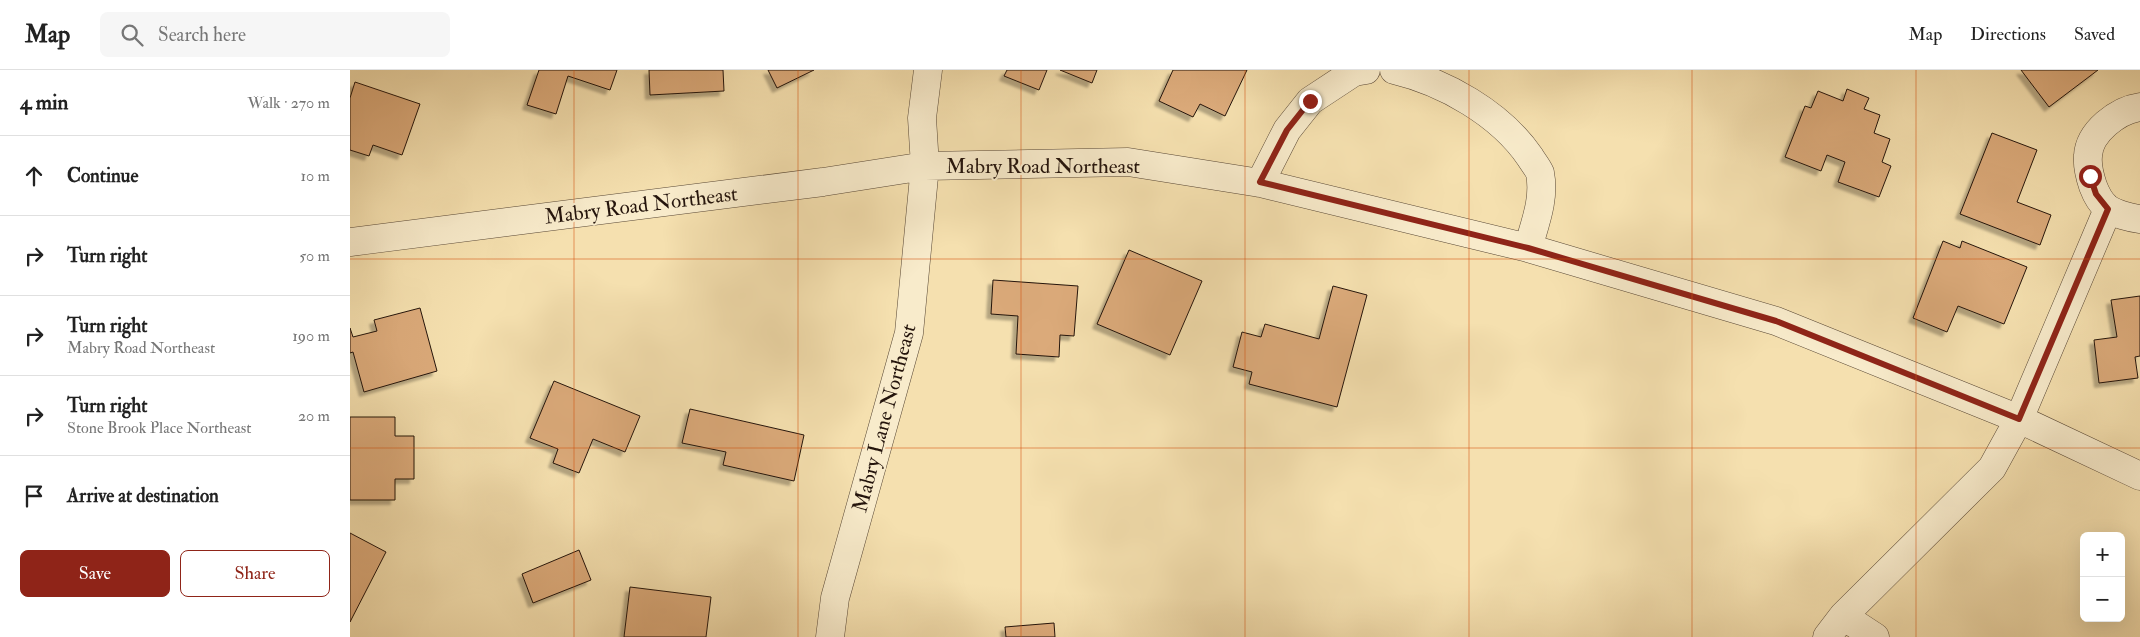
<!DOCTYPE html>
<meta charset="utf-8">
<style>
:root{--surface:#fff;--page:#f6f6f6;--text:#222;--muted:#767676;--line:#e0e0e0;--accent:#8f2418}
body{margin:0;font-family:"IM FELL Double Pica",serif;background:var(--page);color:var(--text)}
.controls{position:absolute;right:15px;bottom:15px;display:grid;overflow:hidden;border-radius:8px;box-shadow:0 5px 20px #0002}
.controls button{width:45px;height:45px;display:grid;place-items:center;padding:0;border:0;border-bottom:1px solid var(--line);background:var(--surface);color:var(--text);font:25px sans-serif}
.stop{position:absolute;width:15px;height:15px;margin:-11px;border:4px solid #8f2418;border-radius:50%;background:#fff}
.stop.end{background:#8f2418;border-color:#fff;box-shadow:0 1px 5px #0008}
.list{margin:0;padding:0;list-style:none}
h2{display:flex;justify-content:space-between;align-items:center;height:65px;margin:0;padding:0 20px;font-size:21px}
h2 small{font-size:16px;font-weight:400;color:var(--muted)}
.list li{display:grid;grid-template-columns:32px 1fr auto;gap:15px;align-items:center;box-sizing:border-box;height:80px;padding:0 20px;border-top:1px solid var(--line)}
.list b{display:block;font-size:19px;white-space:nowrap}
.list p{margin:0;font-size:16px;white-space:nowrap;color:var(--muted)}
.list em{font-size:16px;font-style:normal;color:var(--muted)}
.actions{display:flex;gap:10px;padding:15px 20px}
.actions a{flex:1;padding:11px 0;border:1px solid var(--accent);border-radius:8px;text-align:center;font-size:18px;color:var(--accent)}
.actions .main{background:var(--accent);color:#fff}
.icon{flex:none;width:28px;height:28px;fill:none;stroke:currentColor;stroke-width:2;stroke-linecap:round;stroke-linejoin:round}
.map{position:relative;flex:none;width:1790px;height:567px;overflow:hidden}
header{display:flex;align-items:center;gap:30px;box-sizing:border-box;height:70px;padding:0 25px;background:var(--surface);border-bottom:1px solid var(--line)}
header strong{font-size:24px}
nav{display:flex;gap:28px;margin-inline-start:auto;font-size:18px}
.search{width:350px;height:45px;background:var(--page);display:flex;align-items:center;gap:12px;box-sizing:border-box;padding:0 18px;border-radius:8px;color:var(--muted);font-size:19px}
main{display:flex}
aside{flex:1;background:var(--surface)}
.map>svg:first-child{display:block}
.building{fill:#dbaa7a;stroke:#24140c;filter:url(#shadow)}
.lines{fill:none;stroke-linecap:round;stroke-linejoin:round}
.minor-casing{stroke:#584735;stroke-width:29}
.minor{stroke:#f8ebcb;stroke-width:28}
.route{stroke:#8f2418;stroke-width:6}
.grid{fill:none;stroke:#d4520c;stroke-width:1;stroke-opacity:0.55}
.labels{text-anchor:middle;stroke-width:4;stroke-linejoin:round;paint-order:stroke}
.street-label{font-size:21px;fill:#24140c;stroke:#f8ebcb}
</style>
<header>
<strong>Map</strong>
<div class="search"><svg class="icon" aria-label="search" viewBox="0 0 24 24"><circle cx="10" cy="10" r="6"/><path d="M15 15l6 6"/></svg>Search here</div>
<nav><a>Map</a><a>Directions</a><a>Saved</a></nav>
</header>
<main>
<aside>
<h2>4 min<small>Walk · 270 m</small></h2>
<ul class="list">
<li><svg class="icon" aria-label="ahead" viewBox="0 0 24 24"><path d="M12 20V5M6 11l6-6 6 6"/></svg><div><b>Continue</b></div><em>10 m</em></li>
<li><svg class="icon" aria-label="right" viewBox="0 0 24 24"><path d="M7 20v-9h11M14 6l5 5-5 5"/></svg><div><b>Turn right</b></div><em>50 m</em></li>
<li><svg class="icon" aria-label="right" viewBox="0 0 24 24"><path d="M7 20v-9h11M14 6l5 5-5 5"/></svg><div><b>Turn right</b><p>Mabry Road Northeast</p></div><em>190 m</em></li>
<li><svg class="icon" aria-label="right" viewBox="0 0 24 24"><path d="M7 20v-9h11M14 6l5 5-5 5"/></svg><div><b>Turn right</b><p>Stone Brook Place Northeast</p></div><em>20 m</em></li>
<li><svg class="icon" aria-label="arrive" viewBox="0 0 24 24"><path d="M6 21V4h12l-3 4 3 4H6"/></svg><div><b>Arrive at destination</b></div></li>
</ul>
<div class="actions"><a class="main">Save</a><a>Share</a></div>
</aside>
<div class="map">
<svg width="1790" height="567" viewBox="0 0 1790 567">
<defs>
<filter id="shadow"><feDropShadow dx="-4.5" dy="4.5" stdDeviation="1" flood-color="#0004"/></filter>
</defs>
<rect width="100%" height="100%" fill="#f5e0af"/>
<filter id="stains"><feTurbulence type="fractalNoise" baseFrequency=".004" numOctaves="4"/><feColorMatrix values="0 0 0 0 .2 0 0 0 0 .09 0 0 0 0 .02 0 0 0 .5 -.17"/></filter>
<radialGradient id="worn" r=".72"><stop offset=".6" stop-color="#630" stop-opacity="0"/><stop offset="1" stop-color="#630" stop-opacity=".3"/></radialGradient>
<path class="building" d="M189,0H267L260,20L218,6L206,44L177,35Z
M299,0H373L374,21L300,25Z
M418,0H464L427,18Z
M657,0H697L689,20L654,6Z
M710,0H747L742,13Z
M823,0H897L875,46L850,34L843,47L809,31Z
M1671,0H1748L1699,37Z
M5,12L70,34L52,85L23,75L19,86L0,80V28Z
M1497,19L1519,28L1514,39L1530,45L1524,63L1540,69L1532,92L1541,96L1529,127L1488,112L1495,92L1477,85L1471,101L1435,87L1455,36L1461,38L1468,21L1493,31Z
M1642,63L1687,80L1667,132L1701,145L1690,175L1610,144Z
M1593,171L1610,178L1612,171L1677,197L1654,254L1608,236L1597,262L1563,248Z
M779,180L852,211L820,285L747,254Z
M643,210L728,216L724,266L710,265L709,287L666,284L668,246L641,244Z
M983,216L1017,225L987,337L899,314L902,302L883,297L892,262L911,267L915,254L969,269Z
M1790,226V286L1785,287L1788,308L1749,313L1744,270L1767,267L1761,230Z
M70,238L87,301L14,322L3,282L0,283V258L3,267L27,261L24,250Z
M204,311L290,346L275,382L243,369L229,403L203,393L208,379L180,368Z
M340,339L454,365L444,411L373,395L376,382L332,373Z
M0,347H45V366H64V409H45V430H0Z
M0,463L36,482L0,552Z
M229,480L241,510L183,533L172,504Z
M280,517L361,527L356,567H274Z
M704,553L705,567H656L655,557Z"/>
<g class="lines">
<defs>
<path id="minor" d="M1044,0C1094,12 1150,43 1180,87C1183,92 1188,98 1190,103C1195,129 1185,153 1178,178
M1790,37C1768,40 1739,62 1738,86C1737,96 1740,107 1743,116C1746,124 1751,133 1757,138C1765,144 1781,148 1790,149
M910,113L937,60L960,31L1004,2L1016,0
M0,172L473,112L575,96L778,92L910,113L1178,178L1426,251L1669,349L1790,406
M1493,546L1642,398L1669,349L1758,139
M480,567L485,528L559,263L575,96L572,48L578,0
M1477,567L1493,546L1525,567"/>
</defs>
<use href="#minor" class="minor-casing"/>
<use href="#minor" class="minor"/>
</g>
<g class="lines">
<path class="route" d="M960,31L937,60L910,112L1178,178L1426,251L1669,349L1758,139L1746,124L1740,106"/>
</g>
<path class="grid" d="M224,0V567M448,0V567M671,0V567M895,0V567M1119,0V567M1342,0V567M1566,0V567M0,189H1790M0,378H1790"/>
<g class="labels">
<g class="street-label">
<text x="693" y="103">Mabry Road Northeast</text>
<text transform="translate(291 135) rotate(-7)" y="7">Mabry Road Northeast</text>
<text transform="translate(534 348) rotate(-75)" y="7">Mabry Lane Northeast</text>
</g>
</g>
<rect width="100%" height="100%" filter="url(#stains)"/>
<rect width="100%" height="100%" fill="url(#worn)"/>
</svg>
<div class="controls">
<button>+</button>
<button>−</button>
</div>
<div class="stop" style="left:1740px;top:106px"></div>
<div class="stop end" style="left:960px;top:31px"></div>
</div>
</main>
